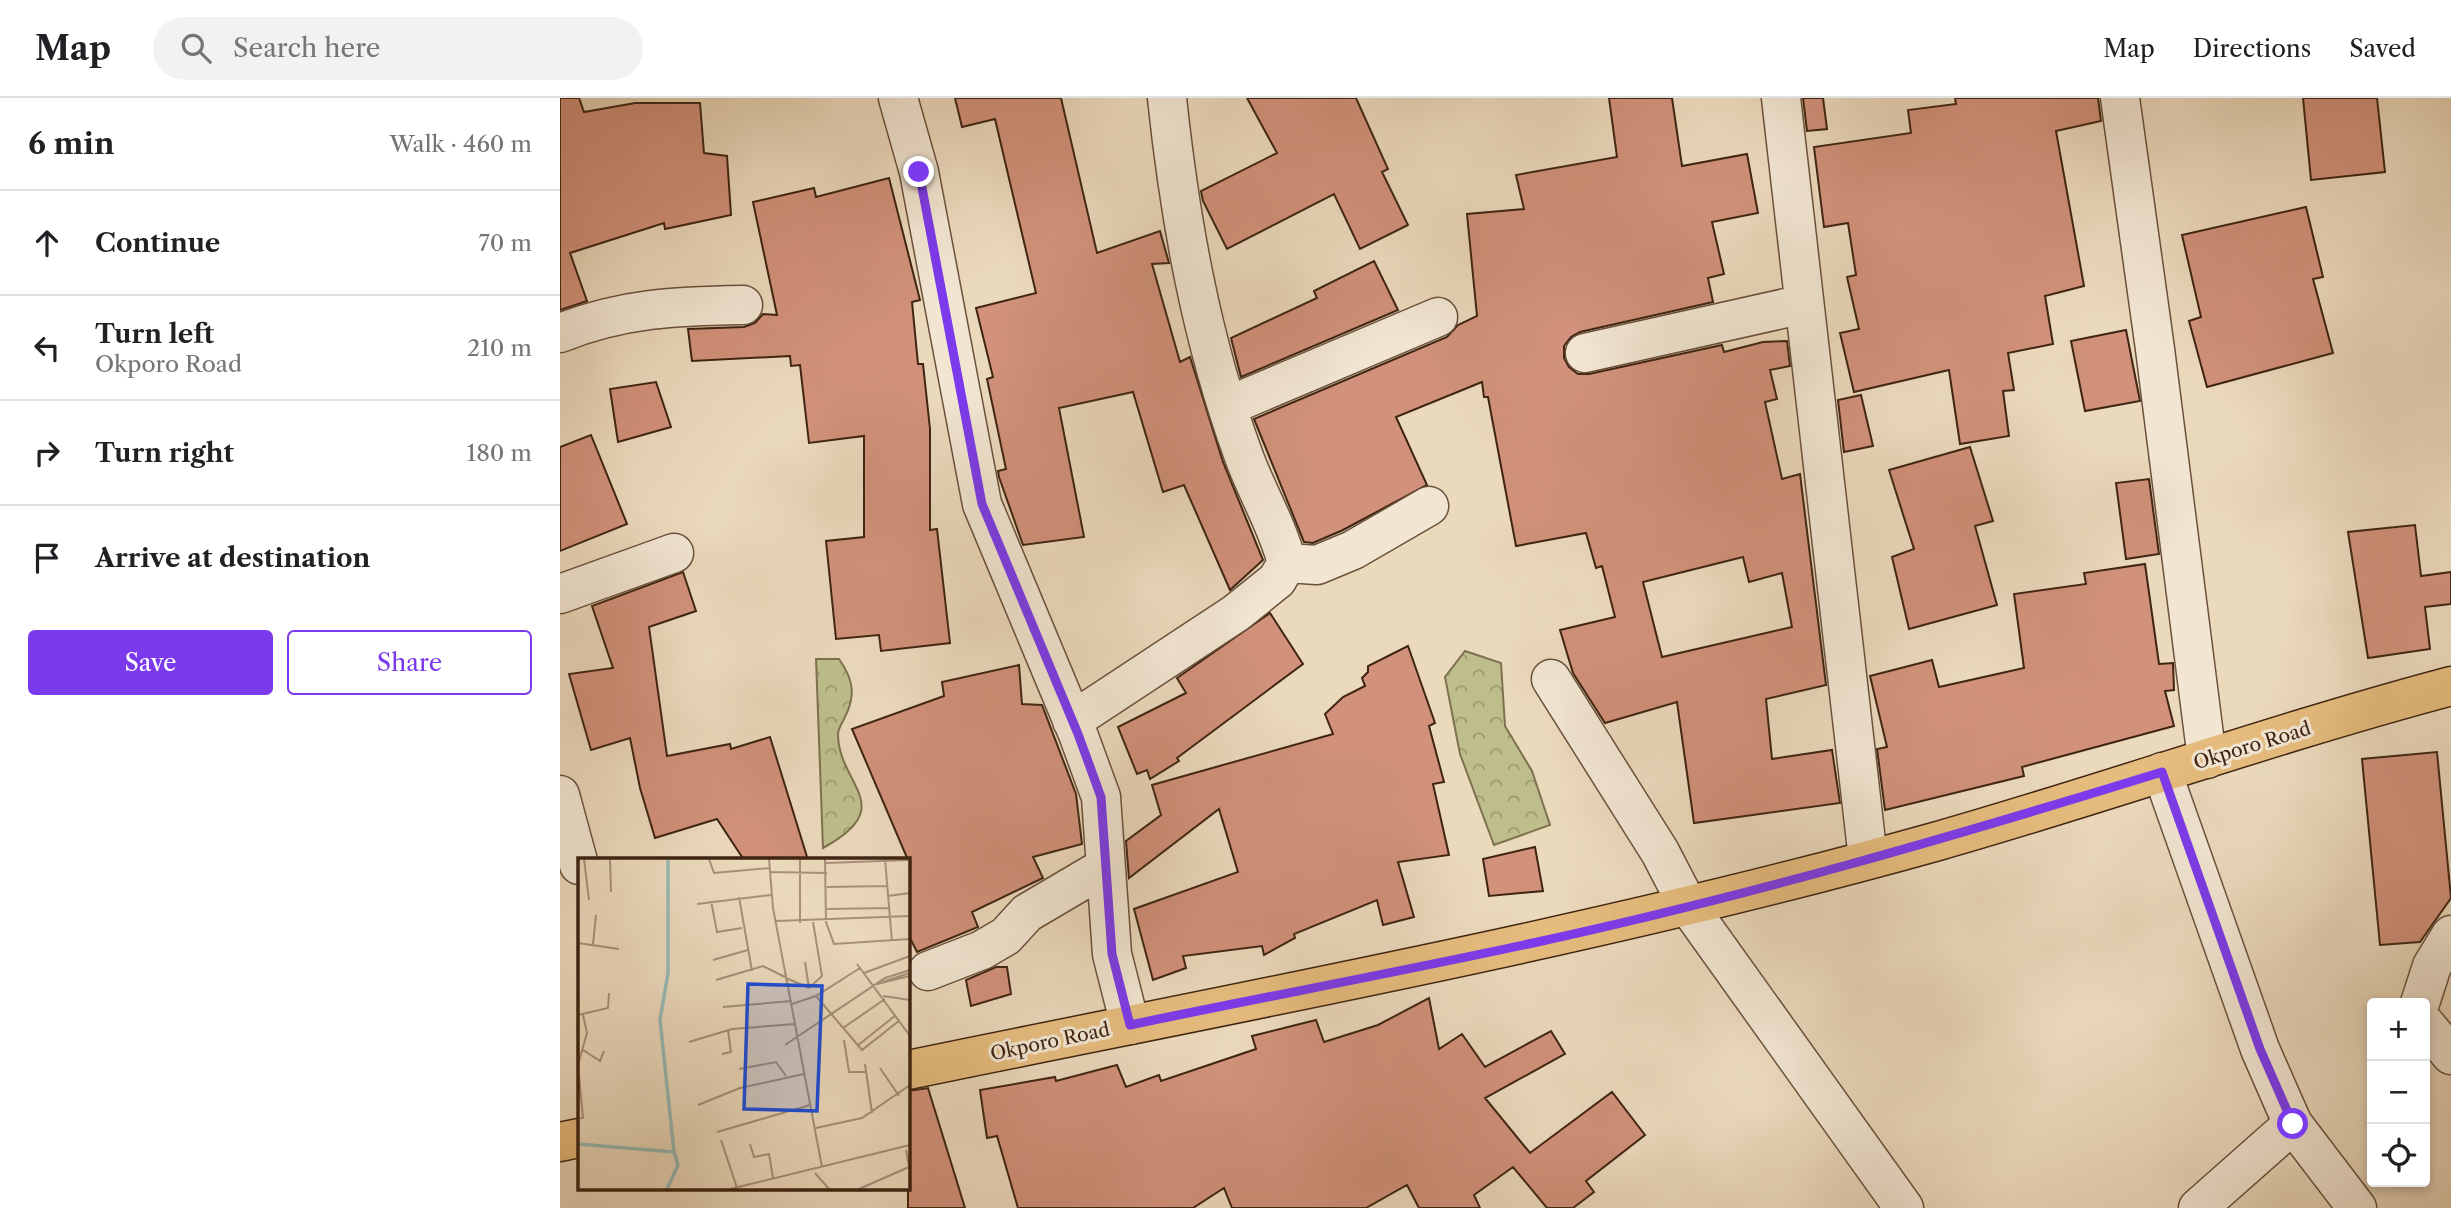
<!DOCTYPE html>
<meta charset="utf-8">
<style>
:root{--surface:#fff;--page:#f2f2f2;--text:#202124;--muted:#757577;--line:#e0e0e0;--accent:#7c3aed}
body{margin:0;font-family:"Libre Caslon Text",serif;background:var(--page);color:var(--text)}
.controls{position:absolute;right:21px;bottom:21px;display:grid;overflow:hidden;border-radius:7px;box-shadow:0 4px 10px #0003}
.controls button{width:63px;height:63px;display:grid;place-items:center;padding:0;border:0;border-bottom:2px solid var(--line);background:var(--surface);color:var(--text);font:35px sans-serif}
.stop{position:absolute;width:21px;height:21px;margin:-16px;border:5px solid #7c3aed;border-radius:50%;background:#fff}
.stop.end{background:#7c3aed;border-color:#fff;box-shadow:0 2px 7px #0008}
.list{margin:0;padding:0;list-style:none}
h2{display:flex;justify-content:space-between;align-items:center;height:91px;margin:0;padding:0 28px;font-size:30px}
h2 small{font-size:23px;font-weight:400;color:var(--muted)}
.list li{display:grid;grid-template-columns:46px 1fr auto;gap:21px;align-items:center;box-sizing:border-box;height:105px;padding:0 28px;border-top:2px solid var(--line)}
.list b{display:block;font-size:26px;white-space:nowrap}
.list p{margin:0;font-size:23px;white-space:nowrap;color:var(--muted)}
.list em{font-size:23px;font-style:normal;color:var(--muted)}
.actions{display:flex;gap:14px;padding:21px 28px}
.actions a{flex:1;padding:16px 0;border:2px solid var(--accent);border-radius:7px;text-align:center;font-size:24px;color:var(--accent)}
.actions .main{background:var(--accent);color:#fff}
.icon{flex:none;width:38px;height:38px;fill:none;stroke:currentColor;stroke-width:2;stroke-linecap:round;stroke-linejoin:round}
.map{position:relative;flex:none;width:1891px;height:1110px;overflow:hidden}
header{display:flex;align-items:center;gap:42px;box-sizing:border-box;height:98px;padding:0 35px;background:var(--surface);border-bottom:2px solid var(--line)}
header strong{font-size:33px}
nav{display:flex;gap:38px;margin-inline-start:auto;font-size:24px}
.search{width:490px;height:63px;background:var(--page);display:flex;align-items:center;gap:18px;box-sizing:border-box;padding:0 24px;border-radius:38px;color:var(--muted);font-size:26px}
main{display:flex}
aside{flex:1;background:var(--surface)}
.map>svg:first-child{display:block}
.forest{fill:url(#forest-crowns);stroke:#7e714f;stroke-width:2}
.building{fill:#d1917a;stroke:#3f2412;stroke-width:2;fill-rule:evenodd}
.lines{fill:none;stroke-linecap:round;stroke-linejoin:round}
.minor-casing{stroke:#6a513c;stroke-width:41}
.major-casing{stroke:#3f2412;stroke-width:41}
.minor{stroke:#f2e6d3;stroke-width:38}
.major{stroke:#e6bc7e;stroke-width:38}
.route{stroke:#7c3aed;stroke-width:9}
.labels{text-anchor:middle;stroke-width:6;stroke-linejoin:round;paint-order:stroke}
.street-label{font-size:19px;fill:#3f2412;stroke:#f2e6d3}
.inset-river{fill:none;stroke:#98bab4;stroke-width:3.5}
.inset-road{fill:none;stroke:#a69178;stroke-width:2}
.view{fill:#1d4ed8;fill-opacity:0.15;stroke:#1d4ed8;stroke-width:3.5}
.inset-edge{fill:none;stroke:#3f2412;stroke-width:3.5}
</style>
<header>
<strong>Map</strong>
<div class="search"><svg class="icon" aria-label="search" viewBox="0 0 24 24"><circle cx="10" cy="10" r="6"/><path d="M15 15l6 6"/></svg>Search here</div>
<nav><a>Map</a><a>Directions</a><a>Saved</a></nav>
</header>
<main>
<aside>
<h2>6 min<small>Walk · 460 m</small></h2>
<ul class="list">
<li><svg class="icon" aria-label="ahead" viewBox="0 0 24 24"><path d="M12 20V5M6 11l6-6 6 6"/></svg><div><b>Continue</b></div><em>70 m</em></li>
<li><svg class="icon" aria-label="left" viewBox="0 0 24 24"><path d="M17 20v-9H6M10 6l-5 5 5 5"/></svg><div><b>Turn left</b><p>Okporo Road</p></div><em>210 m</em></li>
<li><svg class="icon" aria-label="right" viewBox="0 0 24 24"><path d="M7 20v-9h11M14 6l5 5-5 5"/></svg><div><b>Turn right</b></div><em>180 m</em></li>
<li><svg class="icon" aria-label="arrive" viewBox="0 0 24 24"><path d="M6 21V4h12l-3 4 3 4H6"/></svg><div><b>Arrive at destination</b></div></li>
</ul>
<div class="actions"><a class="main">Save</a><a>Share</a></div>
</aside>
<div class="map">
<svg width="1891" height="1110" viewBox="0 0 1891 1110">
<defs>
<pattern id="forest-crowns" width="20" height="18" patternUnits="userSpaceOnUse" patternTransform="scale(1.75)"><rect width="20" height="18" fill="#bdbe8c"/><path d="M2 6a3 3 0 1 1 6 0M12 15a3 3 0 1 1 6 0" fill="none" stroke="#9b9a71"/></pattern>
</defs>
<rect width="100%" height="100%" fill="#ebd9bc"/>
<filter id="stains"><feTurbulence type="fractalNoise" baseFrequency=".00286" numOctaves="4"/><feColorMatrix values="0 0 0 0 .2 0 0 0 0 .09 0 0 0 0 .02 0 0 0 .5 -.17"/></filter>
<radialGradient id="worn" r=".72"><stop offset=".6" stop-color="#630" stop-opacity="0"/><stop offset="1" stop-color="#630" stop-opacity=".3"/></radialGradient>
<path class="forest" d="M905,553L941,565L945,628L972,673L990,727L934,747L900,656L885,579Z
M256,561H279C294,582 296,598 284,621C282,625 278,631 278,636C278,687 340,708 263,750Z"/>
<path class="building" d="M0,0H19L24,14L75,5H140L144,55L167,58L171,117L105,131L104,125L10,155L27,203L0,212Z
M395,0H501L537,155L600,133L609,165L592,166L620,264L630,259L663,364L703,462L670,492L624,387L603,394L573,294L499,310L524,439L463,447L439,379L438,373L446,371L427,281L433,279L416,210L476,195L435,21L402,29Z
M687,0H796L828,71L822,74L848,127L800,151L774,96L667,151L643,103L641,93L717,55Z
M1049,0H1112L1122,68L1187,56L1198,115L1152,124L1164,176L1148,180L1153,204L1020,234L1011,239L1004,248V260L1009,269L1018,276H1029L1162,247L1164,254L1203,244L1227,243L1230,268L1210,272L1217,301L1205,304L1222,381L1240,376L1266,587L1206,601L1212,661L1272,652L1280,705L1134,725L1117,604L1045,625L1013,575L1000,532L1055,519L1042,468L1036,470L1026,435L956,448L928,299H924L922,284L836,319L867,387L783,432L753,445L744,444L694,321L887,239L898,227L917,218L907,116L964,111L956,77L1057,59ZM1183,459L1189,484L1222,475L1232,529L1102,559L1083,484Z
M1243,0H1263L1267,31L1247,33Z
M1395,0H1538L1541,23L1496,33L1524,188L1485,198L1493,246L1448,255L1454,292L1443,293L1449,338L1400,346L1389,272L1294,294L1280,235L1299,231L1287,179L1296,177L1288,125L1264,129L1254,49L1351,35L1348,12L1396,6Z
M1743,0H1817L1825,74L1751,82Z
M329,80L360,202L352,204L358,266H363L370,331V432L377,431L390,545L321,553L319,537L276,541L266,443L304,439V338L249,345L240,267L231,268L230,258L132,263L128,231L184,229L195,225L203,216L217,217L193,104L254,90L256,99Z
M1746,109L1763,179L1753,181L1773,255L1647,289L1629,223L1641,219L1622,137Z
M814,163L838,212L681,279L671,240L757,200L754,193Z
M1566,232L1580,303L1525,313L1511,243Z
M96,284L111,329L58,344L50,291Z
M1301,297L1313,348L1284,354L1278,302Z
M31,337L67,426L0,453V349Z
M1410,349L1433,423L1415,428L1437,507L1349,531L1332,459L1354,451L1329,372Z
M1589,381L1599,456L1566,461L1556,385Z
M1855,427L1861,478L1891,474V506L1865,509L1870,551L1808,560L1788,434Z
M1585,466L1599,566L1613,565L1614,592L1605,593L1614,628L1462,669L1464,678L1325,712L1317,651L1327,649L1310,578L1372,562L1379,589L1464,570L1454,496L1526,486L1524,475Z
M123,474L136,513L89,529L107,658L170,646L171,651L210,639L248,762H184L157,721L95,740L80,690L70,640L31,652L9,576L53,570L32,508Z
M710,515L743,566L617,660L619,663L590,681L587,672L577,676L558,629L626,595L617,580Z
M848,548L875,625L869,628L884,684L873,686L889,757L838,764L854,819L823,827L817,802L734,836L735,840L704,857L702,848L623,858L626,870L593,882L574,811L678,774L659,711L569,780L566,743L601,717L592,687L773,636L765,616L783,599L805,588L802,580L808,574V568Z
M459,567L462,606L482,607L516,696L522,746L473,759L483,780L412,814L418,829L357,854L348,836V762L292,631L384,598L382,584Z
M1877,654L1891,800L1860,844L1820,847L1802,661Z
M975,749L983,793L929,798L923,761Z
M436,869H447L451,896L411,908L406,882Z
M869,900L879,951L902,936L925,969L991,933L1005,956L925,1000L970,1055L1052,994L1085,1037L1026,1083L1034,1094L1013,1110H987L953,1069L914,1097L920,1110H859L847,1087L806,1110H672L664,1090L633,1110H458L437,1038L427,1040L420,992L495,979L496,983L557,967L566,989L599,977L601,983L696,951L692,938L756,922L764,944L818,927Z
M368,990L385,1045L405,1110H348V993Z"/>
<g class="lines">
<defs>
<path id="minor" d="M338,0L359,74L422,406L518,636L541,699L552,856L570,927
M1221,0L1308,761
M1560,0L1595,251L1647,661
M0,235C63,210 116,208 183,207
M1025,255L1244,206
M668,308L878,219
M727,465L757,467L793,452L869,408
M0,496L114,455
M991,581L1100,754L1128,808L1344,1110
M512,623L676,515L717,482L727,465C717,426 696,393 683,356C641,240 620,122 607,0
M1602,674L1700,951L1724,1006L1733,1026L1797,1110
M0,697L19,767
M368,873L422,852L446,838L467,815L545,769
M1860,905L1872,868L1891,837
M1865,926L1891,957
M1638,1110L1733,1026"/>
<path id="major" d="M348,972C693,901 1039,838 1378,743C1550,694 1718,634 1891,588
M0,1044L19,1040"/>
</defs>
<use href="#minor" class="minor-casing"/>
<use href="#major" class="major-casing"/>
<use href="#minor" class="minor"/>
<use href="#major" class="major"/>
</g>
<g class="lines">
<path class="route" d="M359,74L422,406L518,636L541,699L552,856L570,927C704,899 839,874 973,845C1186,799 1395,738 1602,674L1700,951L1733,1026"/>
</g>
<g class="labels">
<g class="street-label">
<text transform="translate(1692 647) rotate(-17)" y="7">Okporo Road</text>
<text transform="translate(490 943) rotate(-12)" y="7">Okporo Road</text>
</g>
</g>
<g transform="translate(18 760)">
<rect width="332" height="332" fill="#ebd9bc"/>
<path class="inset-river" d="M90,1V115L82,162L96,294M0,286L96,294L100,307L89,331"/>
<path class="inset-road" d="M6,1L11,42M32,1L33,34M131,1L136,15L191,10M191,1L195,50L244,309M222,1V65M247,1L248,64L256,86L332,81M307,1L314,84M248,5L332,2M192,14L249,15M249,29L309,28M310,38L332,35M161,39L174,113M133,43L139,74L164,70M119,46L193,37M249,51L311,50M198,63L332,58M0,85L41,91M15,86L18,57M135,102L170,92M227,104L231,130M279,106L332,178M286,115L332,98M208,120L231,130M138,122L185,108L207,119M304,124L332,115M299,126L332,118M231,130L244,118L235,64M238,138L284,192L322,162M305,138L332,142M214,146L238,138L282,110M145,149L214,143M0,157L30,150L31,135M265,170L307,141M266,182L271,214H287M111,184L154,171L217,166M207,187L307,120L332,112M279,188L318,157M5,192L22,203L26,193M144,196L153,194L150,172M287,206L294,255M302,210L321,238M161,211L198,204L208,218M120,247L162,230L226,216M0,260H5L0,207L9,175L5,157M238,270L284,260L332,227M139,274L232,247M143,282L159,330M172,286L176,299L191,296L195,320M328,292L332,314M237,315L251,331M152,331L332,287M281,331L331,309"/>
<path class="view" d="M170,126L244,128L239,253L166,251Z"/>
<rect width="332" height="332" class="inset-edge"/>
</g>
<rect width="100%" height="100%" filter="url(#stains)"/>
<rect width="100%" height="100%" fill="url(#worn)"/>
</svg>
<div class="controls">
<button>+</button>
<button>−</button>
<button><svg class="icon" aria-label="locate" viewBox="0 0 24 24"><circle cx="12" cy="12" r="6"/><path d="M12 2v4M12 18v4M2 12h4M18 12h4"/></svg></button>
</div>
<div class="stop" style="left:1733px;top:1026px"></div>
<div class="stop end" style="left:359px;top:74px"></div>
</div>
</main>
